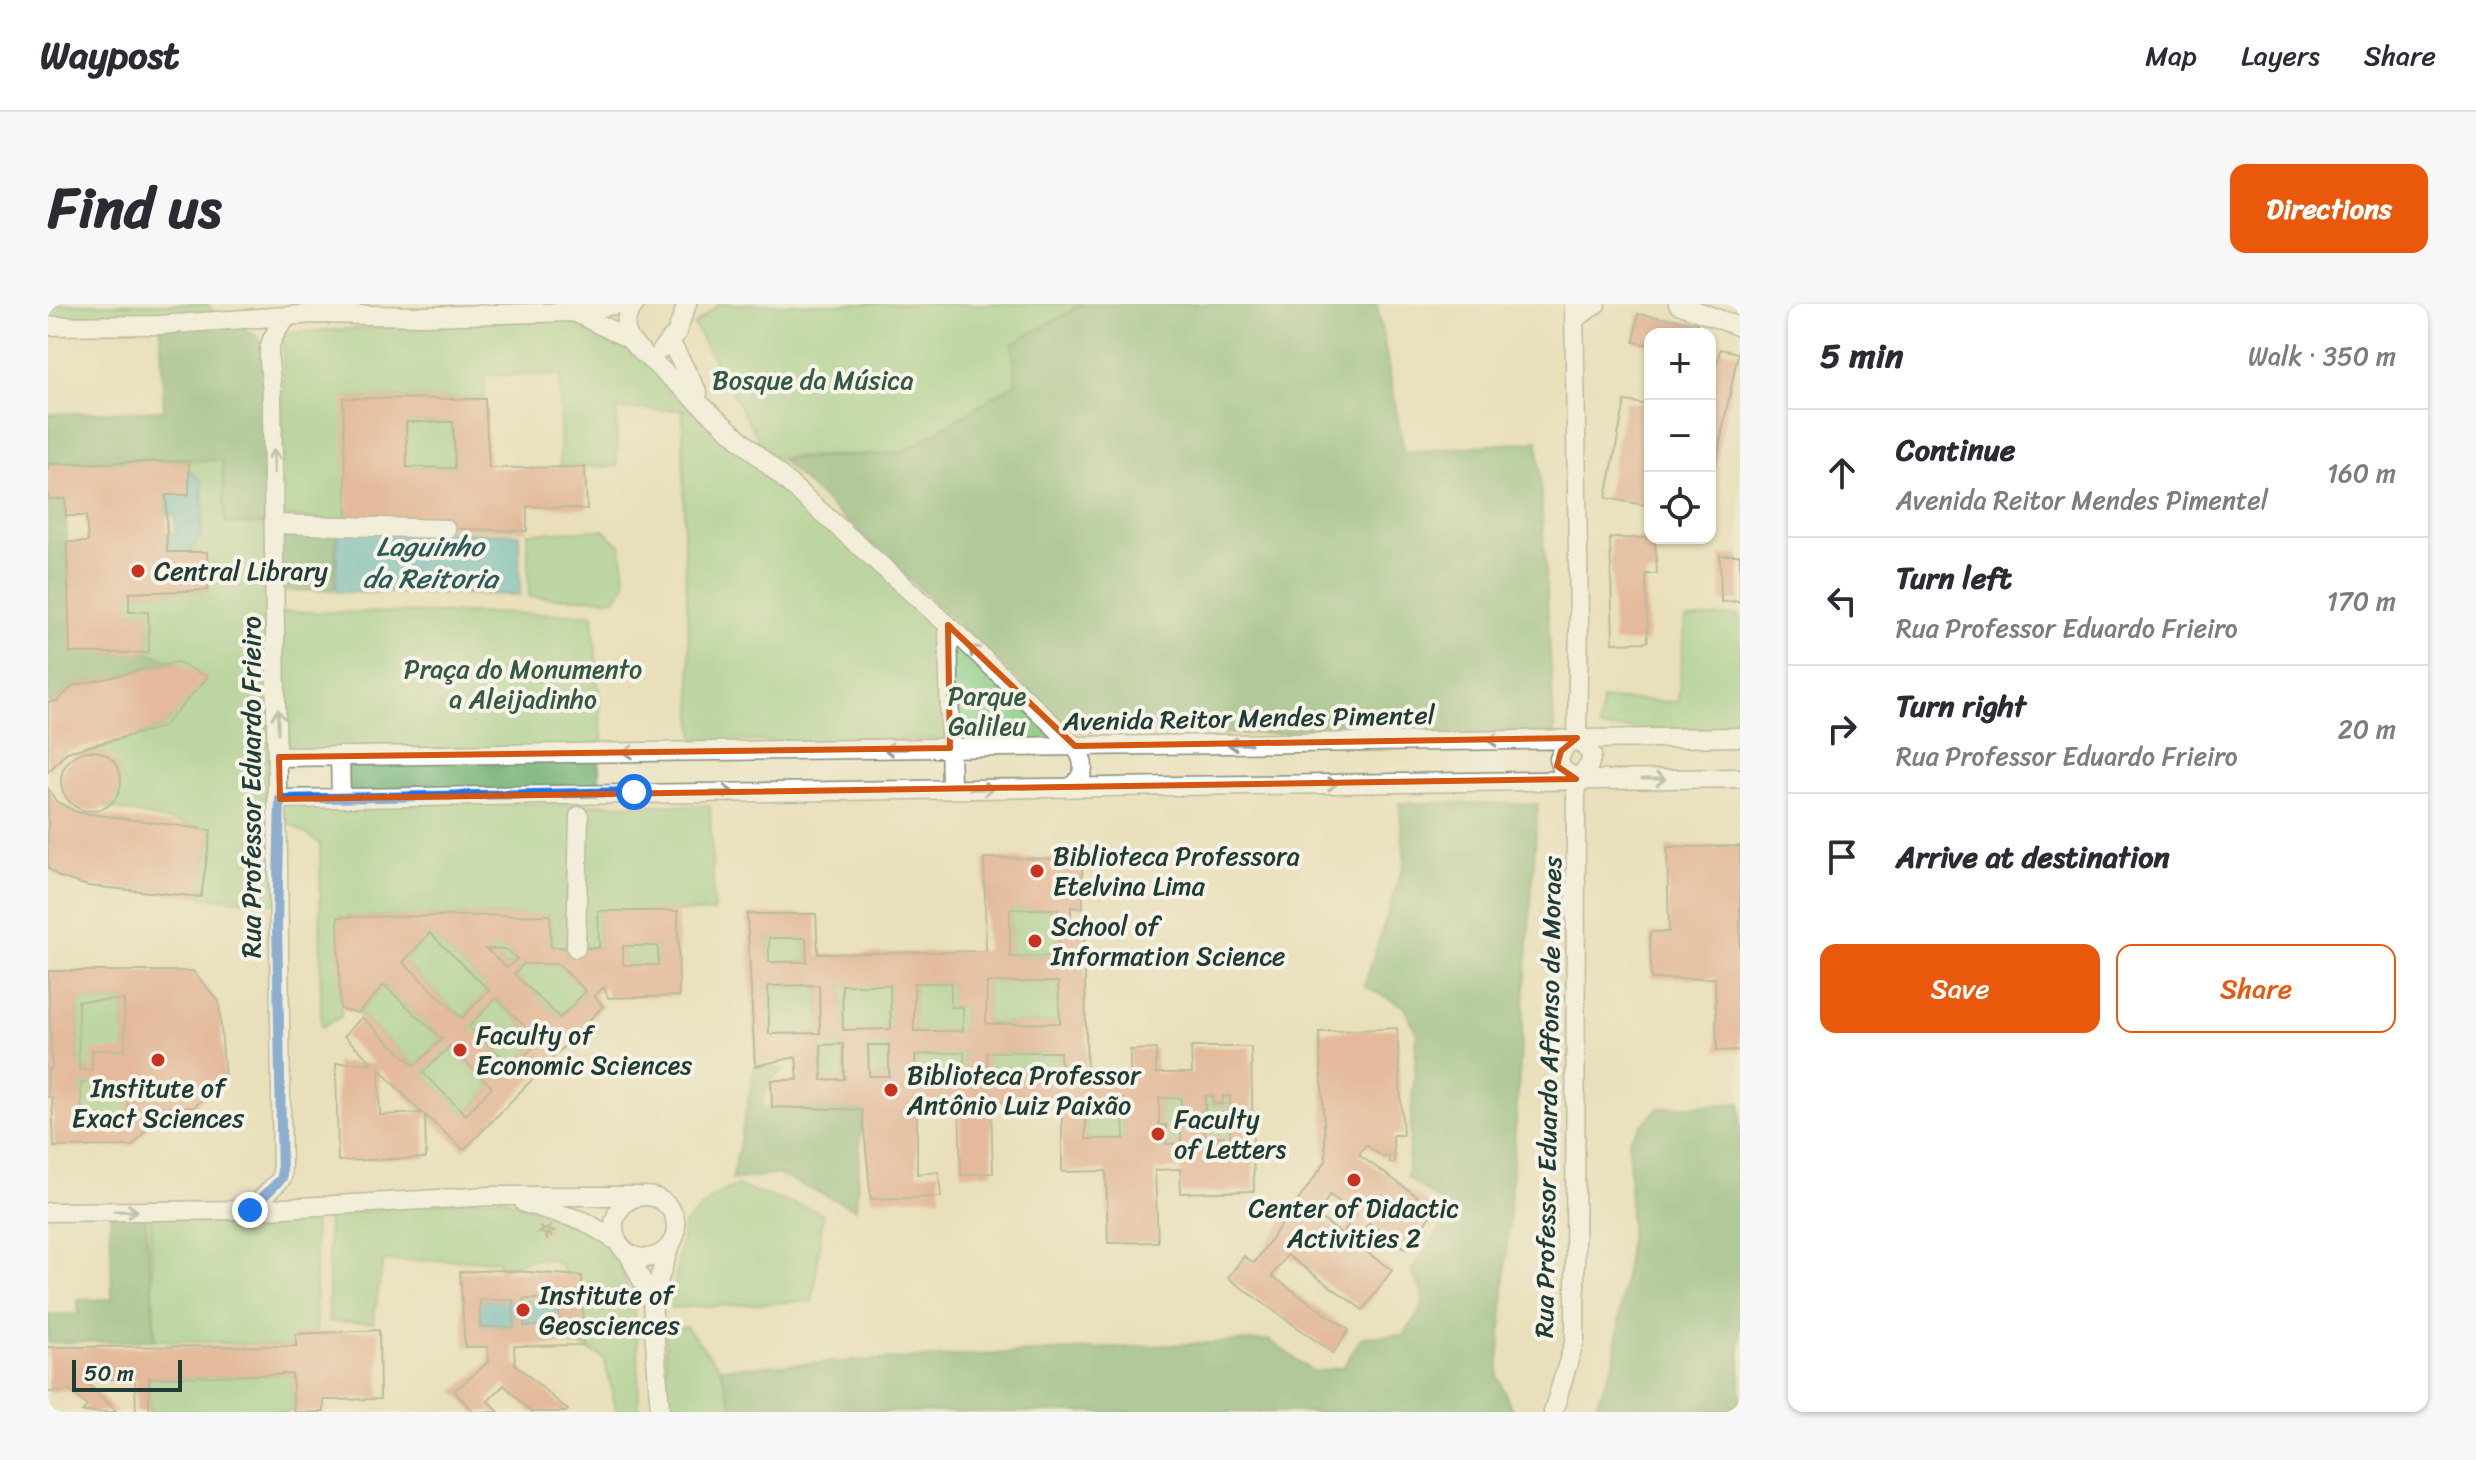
<!DOCTYPE html>
<meta charset="utf-8">
<style>
:root{--surface:#fff;--page:#f7f7f7;--text:#2b2b33;--muted:#7c7c81;--line:#e1e1e2;--accent:#ea580c}
body{margin:0;font-family:Sriracha,sans-serif;background:var(--page);color:var(--text)}
.controls{position:absolute;right:24px;top:24px;display:grid;overflow:hidden;border-radius:16px;box-shadow:0 2px 6px #0004}
.controls button{width:72px;height:72px;display:grid;place-items:center;padding:0;border:0;border-bottom:2px solid var(--line);background:var(--surface);color:var(--text);font:40px sans-serif}
.scale{position:absolute;left:24px;bottom:20px;width:110px;box-sizing:border-box;padding-left:8px;border:4px solid #1f3d34;border-top:0;font-size:22px;line-height:28px;white-space:nowrap;color:#1f3d34;-webkit-text-stroke:6px #f7f3e8;paint-order:stroke}
.stop{position:absolute;width:24px;height:24px;margin:-18px;border:6px solid #1a73e8;border-radius:50%;background:#fff}
.stop.end{background:#1a73e8;border-color:#fff;box-shadow:0 2px 8px #0008}
.list{margin:0;padding:0;list-style:none}
h2{display:flex;justify-content:space-between;align-items:center;height:104px;margin:0;padding:0 32px;font-size:34px}
h2 small{font-size:26px;font-weight:400;color:var(--muted)}
.list li{display:grid;grid-template-columns:52px 1fr auto;gap:24px;align-items:center;box-sizing:border-box;height:128px;padding:0 32px;border-top:2px solid var(--line)}
.list b{display:block;font-size:30px;white-space:nowrap}
.list p{margin:0;font-size:26px;white-space:nowrap;color:var(--muted)}
.list em{font-size:26px;font-style:normal;color:var(--muted)}
.actions{display:flex;gap:16px;padding:24px 32px}
.actions a{flex:1;padding:18px 0;border:2px solid var(--accent);border-radius:16px;text-align:center;font-size:28px;color:var(--accent)}
.actions .main{background:var(--accent);color:#fff}
.icon{flex:none;width:44px;height:44px;fill:none;stroke:currentColor;stroke-width:2;stroke-linecap:round;stroke-linejoin:round}
.map{position:relative;flex:none;width:1692px;height:1108px;overflow:hidden;border-radius:16px}
header{display:flex;align-items:center;gap:48px;box-sizing:border-box;height:112px;padding:0 40px;background:var(--surface);border-bottom:2px solid var(--line)}
header strong{font-size:38px}
nav{display:flex;gap:44px;margin-inline-start:auto;font-size:28px}
.intro{display:flex;align-items:center;justify-content:space-between;box-sizing:border-box;height:192px;padding:0 48px}
h1{margin:0;font-size:56px}
.button{padding:20px 36px;border-radius:16px;background:var(--accent);color:#fff;font-size:28px;font-weight:700}
main{display:flex;gap:48px;padding:0 48px}
aside{flex:1;background:var(--surface);border-radius:16px;box-shadow:0 2px 6px #0004}
.map>svg:first-child{display:block}
.green{fill:#88ca82;stroke:#54845b;stroke-width:2}
.forest{fill:#6eae70;stroke:#467652;stroke-width:2}
.water{fill:#4bb6c8;stroke:#357a7e;stroke-width:2}
.building{fill:#df8d76;fill-rule:evenodd}
.lines{fill:none;stroke-linecap:round;stroke-linejoin:round}
.street-casing{stroke:#848e78;stroke-width:21}
.street{stroke:#fff;stroke-width:18}
.oneway{stroke:#8f9e9a}
.route{stroke:#1a73e8;stroke-width:10}
.marked{fill:none;stroke:#d45610;stroke-width:6;stroke-linejoin:round}
.poi-dot{fill:#c8321e;stroke:#f7f3e8;stroke-width:3}
.labels{text-anchor:middle;stroke-width:8;stroke-linejoin:round;paint-order:stroke}
.park-label{font-size:26px;fill:#345944;stroke:#f7f3e8}
.poi-label{font-size:26px;fill:#1f3d34;stroke:#f7f3e8;text-anchor:start}
.street-label{font-size:26px;fill:#1f3d34;stroke:#f7f3e8}
.water-label{font-size:28px;font-style:italic;fill:#2a5b59;stroke:#f7f3e8}
</style>
<header>
<strong>Waypost</strong>
<nav><a>Map</a><a>Layers</a><a>Share</a></nav>
</header>
<div class="intro"><h1>Find us</h1><a class="button">Directions</a></div>
<main>
<div class="map">
<svg width="1692" height="1108" viewBox="0 0 1692 1108">
<rect width="100%" height="100%" fill="#f7f3e8"/>
<filter id="ink" filterUnits="userSpaceOnUse"><feTurbulence type="fractalNoise" baseFrequency=".0125" numOctaves="2"/><feDisplacementMap in="SourceGraphic" scale="16" xChannelSelector="R" yChannelSelector="G"/><feConvolveMatrix kernelMatrix="1 2 1 2 8 2 1 2 1" color-interpolation-filters="sRGB"/></filter>
<filter id="wash" filterUnits="userSpaceOnUse"><feTurbulence type="fractalNoise" baseFrequency=".006" numOctaves="4" result="noise"/><feDisplacementMap in="SourceGraphic" scale="32" xChannelSelector="R" yChannelSelector="G"/><feGaussianBlur stdDeviation="1.8" result="paint"/><feColorMatrix in="noise" values="0 0 0 0 0 0 0 0 0 0 0 0 0 0 0 0 0 1.4 0 .05"/><feComposite in="paint" operator="in"/></filter>
<g filter="url(#wash)">
<rect width="100%" height="100%" fill="#e9e0bb"/>
<path class="green" d="M0,0H160L169,15L0,22Z
M671,0H1036L1024,5L968,79L854,149L721,154L646,21Z
M526,12L578,40L892,319L899,435L725,438L646,435L636,246L635,106L569,105V163L512,162L513,71H437V95L301,94L300,219L235,212V29Z
M358,118H405L407,164L359,163Z
M174,156L177,219L226,221L229,599L153,593L163,526L58,503L70,490L71,466L56,450L43,447L115,423L159,373L101,349L100,308H81V289L160,286L159,249L140,248C161,224 155,209 154,178L140,166L141,157Z
M555,226L573,242L578,280L567,295L481,293L480,229Z
M228,308L545,310L555,448L231,453Z
M1692,311V425H1551L1554,395L1630,398L1637,315Z
M900,321L1027,442L902,444Z
M232,495L662,502L666,608L550,607L551,644L503,643L502,611L291,613L293,713L273,723L272,539L231,513Z
M962,605H1010L1011,652L962,653Z
M382,629L441,686L414,714L355,658Z
M721,634H758L759,658H721Z
M575,642H610V661H575Z
M438,645H457L469,655L459,664Z
M476,660H510L538,687L512,714L466,670Z
M939,678H1010L1012,719L938,720Z
M866,679H903V703H915V727H866Z
M336,681L394,735L367,762L310,709Z
M771,681L772,729L721,730L720,682Z
M794,681H842L843,725L795,726Z
M448,694L492,737L465,763L421,723Z
M76,696L77,746L44,766H31L30,697Z
M795,740L796,775L774,776L773,741Z
M820,741H841V772H821Z
M402,742L444,783L418,811L375,769Z
M916,748L917,773L868,775L867,751Z
M939,748H1012L1013,771L940,772Z
M33,779H79L80,812L34,813Z
M1157,792H1165V800H1175V792H1182V843L1157,832Z
M1111,794H1133V840H1118L1111,821Z
M1037,795H1075L1076,835H1038Z
M688,882L775,909L765,997L623,1004L636,920L671,889Z
M454,893L566,939L589,1017L591,1108H569L556,1054L533,1042H524C522,983 532,931 452,966L450,956L335,957L325,1018H281L280,910Z
M102,906L266,908L268,1029L248,1031V1042L107,1036Z
M638,1023L672,1064L687,1108H619L617,1026Z
M244,1070L246,1108H101V1074Z"/>
<path class="forest" d="M1036,0H1329L1356,148L1490,137L1507,434L1025,427L733,156L854,149L968,79L964,40Z
M181,14L210,33L218,47L227,220L288,222L286,286L229,287L227,220L177,219L174,156L0,160V110L116,106L112,21Z
M0,195H17L22,349H101L128,358L25,382L9,397L0,398Z
M550,449L552,490L293,494L292,452Z
M1351,499L1490,500L1450,1073L1465,1108H687L672,1064L1221,1036L1266,1068L1295,1063L1314,1033L1355,1031C1377,1004 1382,998 1363,967L1395,921L1401,904L1359,873L1369,730L1357,703L1316,682L1357,556Z
M707,762L737,765L723,776L713,803L814,806L808,905L729,870L684,876Z
M1692,799V1108H1545L1566,1058L1582,929L1581,835L1610,804Z
M62,911H98L107,1036L0,1039V1010H30V996L64,995Z"/>
<path class="water" d="M140,166L154,177L153,232L140,248H119L118,229H128L127,211H118V191H140Z
M290,223L471,230L472,291L288,288Z
M432,996H465L466,1023H432Z
M509,996L510,1023L476,1024V997Z"/>
<g id="blocks">
<path class="building" d="M1590,10L1649,19L1648,30H1602V41L1586,38Z
M1672,45L1690,49L1667,163L1662,162V94Z
M295,94L437,95L441,164L537,163L539,205L479,202V227L299,221ZM358,118H405L407,164L359,163Z
M1577,97L1602,101V202L1558,194Z
M141,157V191H118L119,248H159L160,286L81,289V308H100L101,349H22L19,238H40L38,212H18L17,195H0V160Z
M1562,234H1607L1609,270H1598L1600,338L1565,339Z
M1672,251H1692V297L1673,298Z
M128,358L160,373L115,423L19,448L0,468V398L9,397L25,382Z
M13 477a30 30 0 1 1 60 0a30 30 0 1 1-60 0Z
M0,484L8,497L28,508L163,526L153,593L40,582L11,573L0,564Z
M1692,542V746L1669,747L1667,674L1603,675L1602,628H1621L1619,543Z
M936,554L1034,555L1035,604L1023,603V627H1036L1039,772L1082,771V746L1108,745V769H1144L1143,743H1203L1206,887L1133,889L1132,865L1107,866L1110,938L1060,939L1058,867L1014,868V795L943,799L945,869L913,871L911,799L869,800V870L891,868L893,893L823,895L814,806L724,803L723,776H750L748,753L707,762L699,610H768L770,650L938,647ZM962,605H1010L1011,652L962,653ZM721,634H758L759,658H721ZM939,678H1010L1012,719L938,720ZM866,679H903V703H915V727H866ZM771,681L772,729L721,730L720,682ZM794,681H842L843,725L795,726ZM795,740L796,775L774,776L773,741ZM820,741H841V772H821ZM916,748L917,773L868,775L867,751ZM939,748H1012L1013,771L940,772ZM1157,792H1165V800H1175V792H1182V843L1176,842V832H1157ZM1111,794H1133V840H1118V821H1111ZM1037,795H1075L1076,835H1038Z
M550,607H630L631,692L560,694L556,683L546,692L555,702L416,846L377,811L378,854L290,857L288,759H325L296,732L314,713L367,762L394,735L336,681L310,709L292,705L290,613L502,611L503,643L551,644ZM382,629L441,686L414,714L355,658ZM575,642H610V661H575ZM438,645H457L469,655L459,664ZM476,660H510L538,687L512,714L466,670ZM448,694L492,737L465,763L421,723ZM402,742L444,783L418,811L375,769ZM331,765L374,809L332,811Z
M0,667H145L171,698L177,776L146,803H116L85,842L6,843L4,793H0V765H4ZM76,696L77,746H44V766H31L30,697ZM33,779H79L80,812L34,813Z
M1349,724L1355,831H1345L1346,858L1341,859V852L1334,853L1318,841L1311,851L1387,905L1358,945L1321,919L1306,939L1344,966L1315,1006L1239,951L1224,972L1301,1026L1285,1049L1180,974L1196,952L1206,959L1278,857L1271,728ZM1282,891L1308,910L1294,930L1268,911Z
M503,921L501,926L506,927L500,929L504,932L499,930V936L497,930L490,929L495,927L491,923L498,926Z
M452,966L534,972L535,1041L466,1042L467,1060L520,1106L518,1108H483L456,1081L440,1097L451,1108H425L406,1087L440,1058V1043H417L412,968ZM475,995H511L512,1022H476ZM432,996H465L466,1023H432Z
M331,1026L332,1095L276,1096V1108H246L244,1070L101,1074V1108H88L87,1075H35L69,1108H34L39,1102L22,1087L0,1088V1043L248,1042V1030Z"/>
</g>
</g>
<g filter="url(#ink)">
<use href="#blocks" fill-opacity="0" stroke="#848e78" stroke-width="2"/>
<g class="lines">
<defs>
<path id="street" d="M587,0C575,14 574,28 587,42L900,321L1027,442C1038,458 1039,473 1021,484
M1526,0L1531,315L1529,434
M1630,0L1692,23
M526,8L581,35
M1526,16L1548,0
M0,22L112,21L267,10L375,12L526,8L572,0
M623,39L650,89
M614,45L628,30L639,0
M227,220L398,225
M900,321L903,485
M292,452L293,494
M231,453L1692,433
M1528,475L1514,465L1511,455L1517,442L1529,434
M1528,475L1541,462L1544,451L1529,434
M232,495L1692,474
M528,644L531,512
M566 923a31 31 0 1 1 62 0a31 31 0 1 1-62 0Z
M476,899L536,917L567,936
M202,906L234,874L224,93C223,55 211,42 241,12
M0,908L202,906L443,892H591
M580,949L604,997
M612,1108L604,997L622,941
M1505,1108L1527,1036L1528,475"/>
</defs>
<use href="#street" class="street-casing"/>
<use href="#street" class="street"/>
</g>
<defs><path id="oneway-shaft" d="M-6 0H5M1.5-3L5.5 0L1.5 3" fill="none" stroke-width="1.6" stroke-linecap="round" stroke-linejoin="round" transform="scale(2)"/></defs>
<g class="oneway">
<use href="#oneway-shaft" transform="translate(226 157) rotate(-91)"/>
<use href="#oneway-shaft" transform="translate(930 350) rotate(-137)"/>
<use href="#oneway-shaft" transform="translate(230 417) rotate(-91)"/>
<use href="#oneway-shaft" transform="translate(1451 436) rotate(179)"/>
<use href="#oneway-shaft" transform="translate(1191 440) rotate(179)"/>
<use href="#oneway-shaft" transform="translate(847 445) rotate(179)"/>
<use href="#oneway-shaft" transform="translate(587 448) rotate(179)"/>
<use href="#oneway-shaft" transform="translate(1606 475)"/>
<use href="#oneway-shaft" transform="translate(1278 480) rotate(-1)"/>
<use href="#oneway-shaft" transform="translate(934 485) rotate(-1)"/>
<use href="#oneway-shaft" transform="translate(674 488)"/>
<use href="#oneway-shaft" transform="translate(78 907) rotate(-1)"/>
</g>
</g>
<g class="lines" filter="url(#ink)">
<path class="route" d="M202,906L234,874L229,620L232,495L586,488"/>
</g>
<path d="M0 0H1692V1108H0ZM900,321L1027,442L1529,434L1513,447L1509,462L1528,475L232,495L231,453L902,444Z" fill="#e9e0bb" fill-opacity=".55" fill-rule="evenodd"/>
<path class="marked" d="M900,321L1027,442L1529,434L1513,447L1509,462L1528,475L232,495L231,453L902,444Z"/>
<g class="poi-dot">
<circle cx="90" cy="267" r="8"/>
<circle cx="989" cy="567" r="8"/>
<circle cx="987" cy="637" r="8"/>
<circle cx="412" cy="746" r="8"/>
<circle cx="110" cy="756" r="8"/>
<circle cx="843" cy="786" r="8"/>
<circle cx="1110" cy="830" r="8"/>
<circle cx="1306" cy="876" r="8"/>
<circle cx="475" cy="1006" r="8"/>
</g>
<g class="labels">
<g class="park-label">
<text x="765" y="85">Bosque da Música</text>
<text x="475" y="374">Praça do Monumento<tspan x="475" dy="30">a Aleijadinho</tspan></text>
<text x="939" y="401">Parque<tspan x="939" dy="30">Galileu</tspan></text>
</g>
<g class="poi-label">
<text x="106" y="276">Central Library</text>
<text x="1005" y="561">Biblioteca Professora<tspan x="1005" dy="30">Etelvina Lima</tspan></text>
<text x="1003" y="631">School of<tspan x="1003" dy="30">Information Science</tspan></text>
<text x="428" y="740">Faculty of<tspan x="428" dy="30">Economic Sciences</tspan></text>
<text x="859" y="780">Biblioteca Professor<tspan x="859" dy="30">Antônio Luiz Paixão</tspan></text>
<text x="110" y="793" text-anchor="middle">Institute of<tspan x="110" dy="30">Exact Sciences</tspan></text>
<text x="1126" y="824">Faculty<tspan x="1126" dy="30">of Letters</tspan></text>
<text x="1306" y="913" text-anchor="middle">Center of Didactic<tspan x="1306" dy="30">Activities 2</tspan></text>
<text x="491" y="1000">Institute of<tspan x="491" dy="30">Geosciences</tspan></text>
</g>
<g class="street-label">
<text transform="translate(1201 414) rotate(-1)" y="9">Avenida Reitor Mendes Pimentel</text>
<text transform="translate(203 483) rotate(-90)" y="9">Rua Professor Eduardo Frieiro</text>
<text transform="translate(1500 793) rotate(-89)" y="9">Rua Professor Eduardo Affonso de Moraes</text>
</g>
<g class="water-label">
<text x="382" y="252">Laguinho<tspan x="382" dy="32">da Reitoria</tspan></text>
</g>
</g>
</svg>
<div class="controls">
<button>+</button>
<button>−</button>
<button><svg class="icon" aria-label="locate" viewBox="0 0 24 24"><circle cx="12" cy="12" r="6"/><path d="M12 2v4M12 18v4M2 12h4M18 12h4"/></svg></button>
</div>
<div class="scale">50 m</div>
<div class="stop" style="left:586px;top:488px"></div>
<div class="stop end" style="left:202px;top:906px"></div>
</div>
<aside>
<h2>5 min<small>Walk · 350 m</small></h2>
<ul class="list">
<li><svg class="icon" aria-label="ahead" viewBox="0 0 24 24"><path d="M12 20V5M6 11l6-6 6 6"/></svg><div><b>Continue</b><p>Avenida Reitor Mendes Pimentel</p></div><em>160 m</em></li>
<li><svg class="icon" aria-label="left" viewBox="0 0 24 24"><path d="M17 20v-9H6M10 6l-5 5 5 5"/></svg><div><b>Turn left</b><p>Rua Professor Eduardo Frieiro</p></div><em>170 m</em></li>
<li><svg class="icon" aria-label="right" viewBox="0 0 24 24"><path d="M7 20v-9h11M14 6l5 5-5 5"/></svg><div><b>Turn right</b><p>Rua Professor Eduardo Frieiro</p></div><em>20 m</em></li>
<li><svg class="icon" aria-label="arrive" viewBox="0 0 24 24"><path d="M6 21V4h12l-3 4 3 4H6"/></svg><div><b>Arrive at destination</b></div></li>
</ul>
<div class="actions"><a class="main">Save</a><a>Share</a></div>
</aside>
</main>
